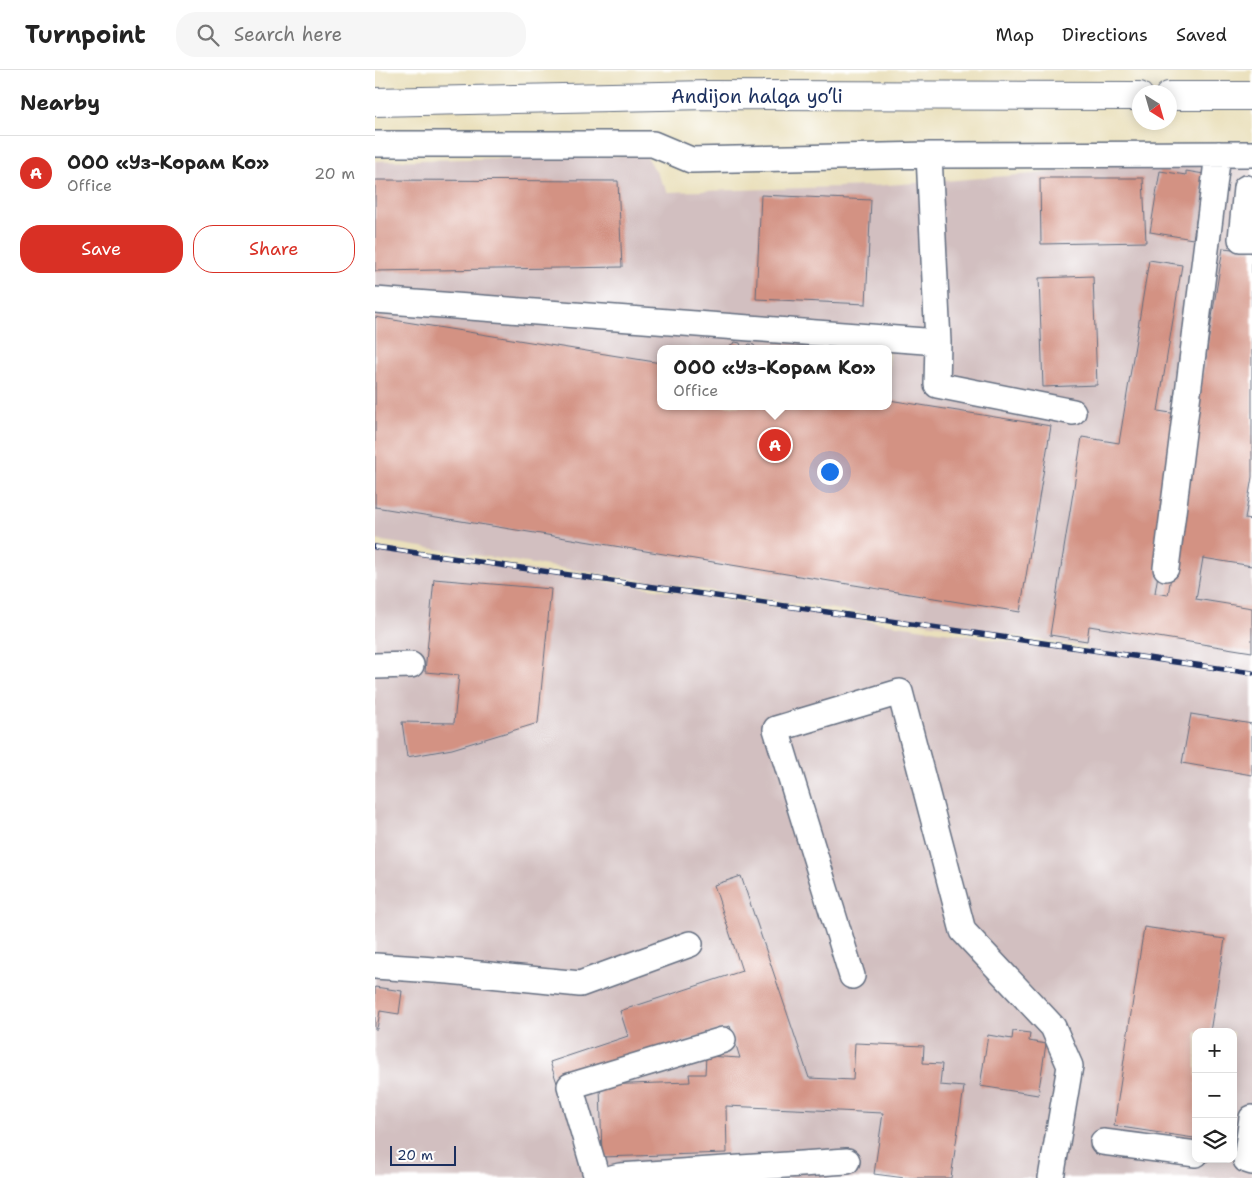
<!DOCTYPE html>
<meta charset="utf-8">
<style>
:root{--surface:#fff;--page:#f6f6f6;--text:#222;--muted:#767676;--line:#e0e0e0;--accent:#d93025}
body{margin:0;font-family:"Shantell Sans",sans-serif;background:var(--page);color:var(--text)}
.controls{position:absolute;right:15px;bottom:15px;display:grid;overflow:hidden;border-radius:10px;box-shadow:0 2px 12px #0003}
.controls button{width:45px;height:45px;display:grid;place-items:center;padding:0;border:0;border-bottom:1px solid var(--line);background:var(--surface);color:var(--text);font:25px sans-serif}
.compass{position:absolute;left:757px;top:15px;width:45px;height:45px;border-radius:50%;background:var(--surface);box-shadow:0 2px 12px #0003;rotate:143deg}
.scale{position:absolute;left:15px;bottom:12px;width:66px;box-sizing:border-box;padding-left:5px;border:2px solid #1b2f5e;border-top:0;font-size:14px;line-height:18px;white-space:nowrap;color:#1b2f5e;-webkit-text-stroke:4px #fff;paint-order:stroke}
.you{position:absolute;left:454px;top:401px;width:18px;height:18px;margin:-12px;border:4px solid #fff;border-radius:50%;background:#1a73e8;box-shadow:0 0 0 8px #1a73e833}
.badge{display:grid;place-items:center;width:32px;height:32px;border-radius:50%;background:var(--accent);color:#fff;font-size:16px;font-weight:700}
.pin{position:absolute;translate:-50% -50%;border:2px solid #fff;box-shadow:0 1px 5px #0006}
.popup{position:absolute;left:282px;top:275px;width:235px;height:65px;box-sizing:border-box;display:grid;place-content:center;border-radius:10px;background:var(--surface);filter:drop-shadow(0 1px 4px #0005);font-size:16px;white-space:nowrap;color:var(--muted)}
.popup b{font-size:19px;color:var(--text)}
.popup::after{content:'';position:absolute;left:50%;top:100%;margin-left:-10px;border:10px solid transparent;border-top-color:var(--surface)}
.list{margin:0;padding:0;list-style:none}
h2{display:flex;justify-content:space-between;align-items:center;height:65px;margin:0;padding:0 20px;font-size:21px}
h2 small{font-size:16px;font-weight:400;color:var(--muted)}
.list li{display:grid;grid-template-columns:32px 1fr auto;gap:15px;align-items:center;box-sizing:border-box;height:75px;padding:0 20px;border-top:1px solid var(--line)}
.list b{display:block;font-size:19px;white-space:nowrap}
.list p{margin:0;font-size:16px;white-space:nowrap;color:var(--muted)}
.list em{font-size:16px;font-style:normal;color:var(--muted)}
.actions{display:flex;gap:10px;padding:15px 20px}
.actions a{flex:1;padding:11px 0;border:1px solid var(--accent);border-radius:20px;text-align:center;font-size:18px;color:var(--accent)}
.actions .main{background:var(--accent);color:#fff}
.icon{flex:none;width:28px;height:28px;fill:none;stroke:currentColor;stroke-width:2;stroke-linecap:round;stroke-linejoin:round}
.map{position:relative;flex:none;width:877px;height:1108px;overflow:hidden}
header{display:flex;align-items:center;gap:30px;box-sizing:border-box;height:70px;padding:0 25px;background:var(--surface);border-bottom:1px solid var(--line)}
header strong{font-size:24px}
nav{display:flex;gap:28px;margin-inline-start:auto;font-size:18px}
.search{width:350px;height:45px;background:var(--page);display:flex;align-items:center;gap:12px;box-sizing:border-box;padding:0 18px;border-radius:20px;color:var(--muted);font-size:19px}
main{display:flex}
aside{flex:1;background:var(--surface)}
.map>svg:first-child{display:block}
.industrial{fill:#d2bfc0;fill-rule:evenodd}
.building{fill:#d39283}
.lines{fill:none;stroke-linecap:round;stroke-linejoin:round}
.minor-casing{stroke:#636d7f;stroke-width:28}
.highway-casing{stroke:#636d7f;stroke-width:30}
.minor{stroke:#fff;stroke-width:25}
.highway{stroke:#fff;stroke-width:28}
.rail-casing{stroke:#1b2f5e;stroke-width:5.5}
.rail{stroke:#fff;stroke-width:4;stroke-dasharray:11;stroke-linecap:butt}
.labels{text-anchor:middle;stroke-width:5;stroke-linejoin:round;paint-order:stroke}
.street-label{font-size:19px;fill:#1b2f5e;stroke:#fff}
</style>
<header>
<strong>Turnpoint</strong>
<div class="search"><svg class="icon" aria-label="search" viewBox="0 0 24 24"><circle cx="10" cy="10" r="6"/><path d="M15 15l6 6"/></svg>Search here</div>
<nav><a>Map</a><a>Directions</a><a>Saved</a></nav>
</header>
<main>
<aside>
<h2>Nearby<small></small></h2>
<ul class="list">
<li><span class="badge">A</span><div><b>ООО «Уз-Корам Ко»</b><p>Office</p></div><em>20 m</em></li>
</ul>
<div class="actions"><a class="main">Save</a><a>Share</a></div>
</aside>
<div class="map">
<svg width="877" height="1108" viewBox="0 0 877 1108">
<rect width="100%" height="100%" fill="#fff"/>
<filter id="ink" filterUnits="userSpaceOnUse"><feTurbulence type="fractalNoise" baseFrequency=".02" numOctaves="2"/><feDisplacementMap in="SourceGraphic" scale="10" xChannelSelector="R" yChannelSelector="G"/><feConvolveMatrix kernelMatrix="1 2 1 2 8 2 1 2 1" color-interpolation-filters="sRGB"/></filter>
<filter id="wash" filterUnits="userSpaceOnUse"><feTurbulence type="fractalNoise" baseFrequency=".0096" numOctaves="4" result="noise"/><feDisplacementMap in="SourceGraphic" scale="20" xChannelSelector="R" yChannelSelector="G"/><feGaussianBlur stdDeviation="1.12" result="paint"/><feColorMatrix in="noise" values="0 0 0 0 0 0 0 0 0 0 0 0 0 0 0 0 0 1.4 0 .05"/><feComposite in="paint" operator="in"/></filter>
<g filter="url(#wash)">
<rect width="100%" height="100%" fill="#eae0bc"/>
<path class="industrial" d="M271,85L293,122L496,116L555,112L658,104L786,89L877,90V1108H0V477L710,583L711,577L0,470V91ZM286,279H514V336H286ZM821,962H858V1089H821Z"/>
<g id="blocks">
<path class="building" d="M785,101L811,105V101L829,104L818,169L775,162Z
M665,108H768L771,172L666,174Z
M0,110L243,111L247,197L0,201Z
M386,125L496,130L491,234L381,229Z
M848,178L877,181V407L870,449L877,450V496L828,488L821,529L877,538V582L714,556L712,571L675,565L707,367L744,373L774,190L807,195L783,341L809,345L780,523L793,525Z
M718,206L722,315L668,317L664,208Z
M0,247L286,293V336H514V330L676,356L645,542L0,437Z
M360,272L365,273L367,279H355L356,275Z
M374,274L379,275L381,279H369Z
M59,509L176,519L163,653L77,679L32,687L27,652L79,653L84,605L50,602Z
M816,644L877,654V705L807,693Z
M366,806L434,1008L478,1010L480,973L549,976L548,993L567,994L565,1015L589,1017L576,1108H530L499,1104L508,1043L351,1036L352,1083L227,1087L225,1015L315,1012L314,1004H330L331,986L365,988L355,956L182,1013L175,992L253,966L245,941L367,901L339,815Z
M769,857L850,869L835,962H821V1058L819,1068L739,1056Z
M0,917L27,921L24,944L5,941L2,959H0Z
M638,961L655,963L654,971L671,974L663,1025L605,1016L613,965L637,969Z"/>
</g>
</g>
<g filter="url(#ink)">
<use href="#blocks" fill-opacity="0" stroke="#636d7f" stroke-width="1"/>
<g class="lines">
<defs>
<path id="minor" d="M0,74H278L316,90L554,85L877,84
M554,85L563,272L562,315L698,342
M871,118L866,169H877
M0,230L563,272
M791,498L843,84
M0,596L36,595
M0,896L74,901L205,914L315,874
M477,906L401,659L525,622L588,861L678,957L695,996L676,1108
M877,1048L871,1090L877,1092
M728,1072L821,1084
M222,1108L195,1016L348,970
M237,1108L245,1106L472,1091"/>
<path id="highway" d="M794,26H877
M0,32L334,25L764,26"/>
</defs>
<use href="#minor" class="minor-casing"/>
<use href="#highway" class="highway-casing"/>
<use href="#minor" class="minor"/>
<use href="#highway" class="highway"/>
<defs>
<path id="rail" d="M0,477L877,603"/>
</defs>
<use href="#rail" class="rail-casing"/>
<use href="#rail" class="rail"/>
</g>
</g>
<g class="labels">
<g class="street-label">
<text x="382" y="33">Andijon halqa yo‘li</text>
</g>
</g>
</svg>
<div class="controls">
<button>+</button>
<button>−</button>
<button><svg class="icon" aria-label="layers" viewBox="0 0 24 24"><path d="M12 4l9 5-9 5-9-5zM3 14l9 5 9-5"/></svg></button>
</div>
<svg class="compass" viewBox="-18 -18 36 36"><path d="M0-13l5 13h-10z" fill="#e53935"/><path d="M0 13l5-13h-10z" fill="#767676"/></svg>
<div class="scale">20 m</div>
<div class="you"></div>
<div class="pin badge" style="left:400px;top:375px">A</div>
<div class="popup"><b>ООО «Уз-Корам Ко»</b>Office</div>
</div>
</main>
